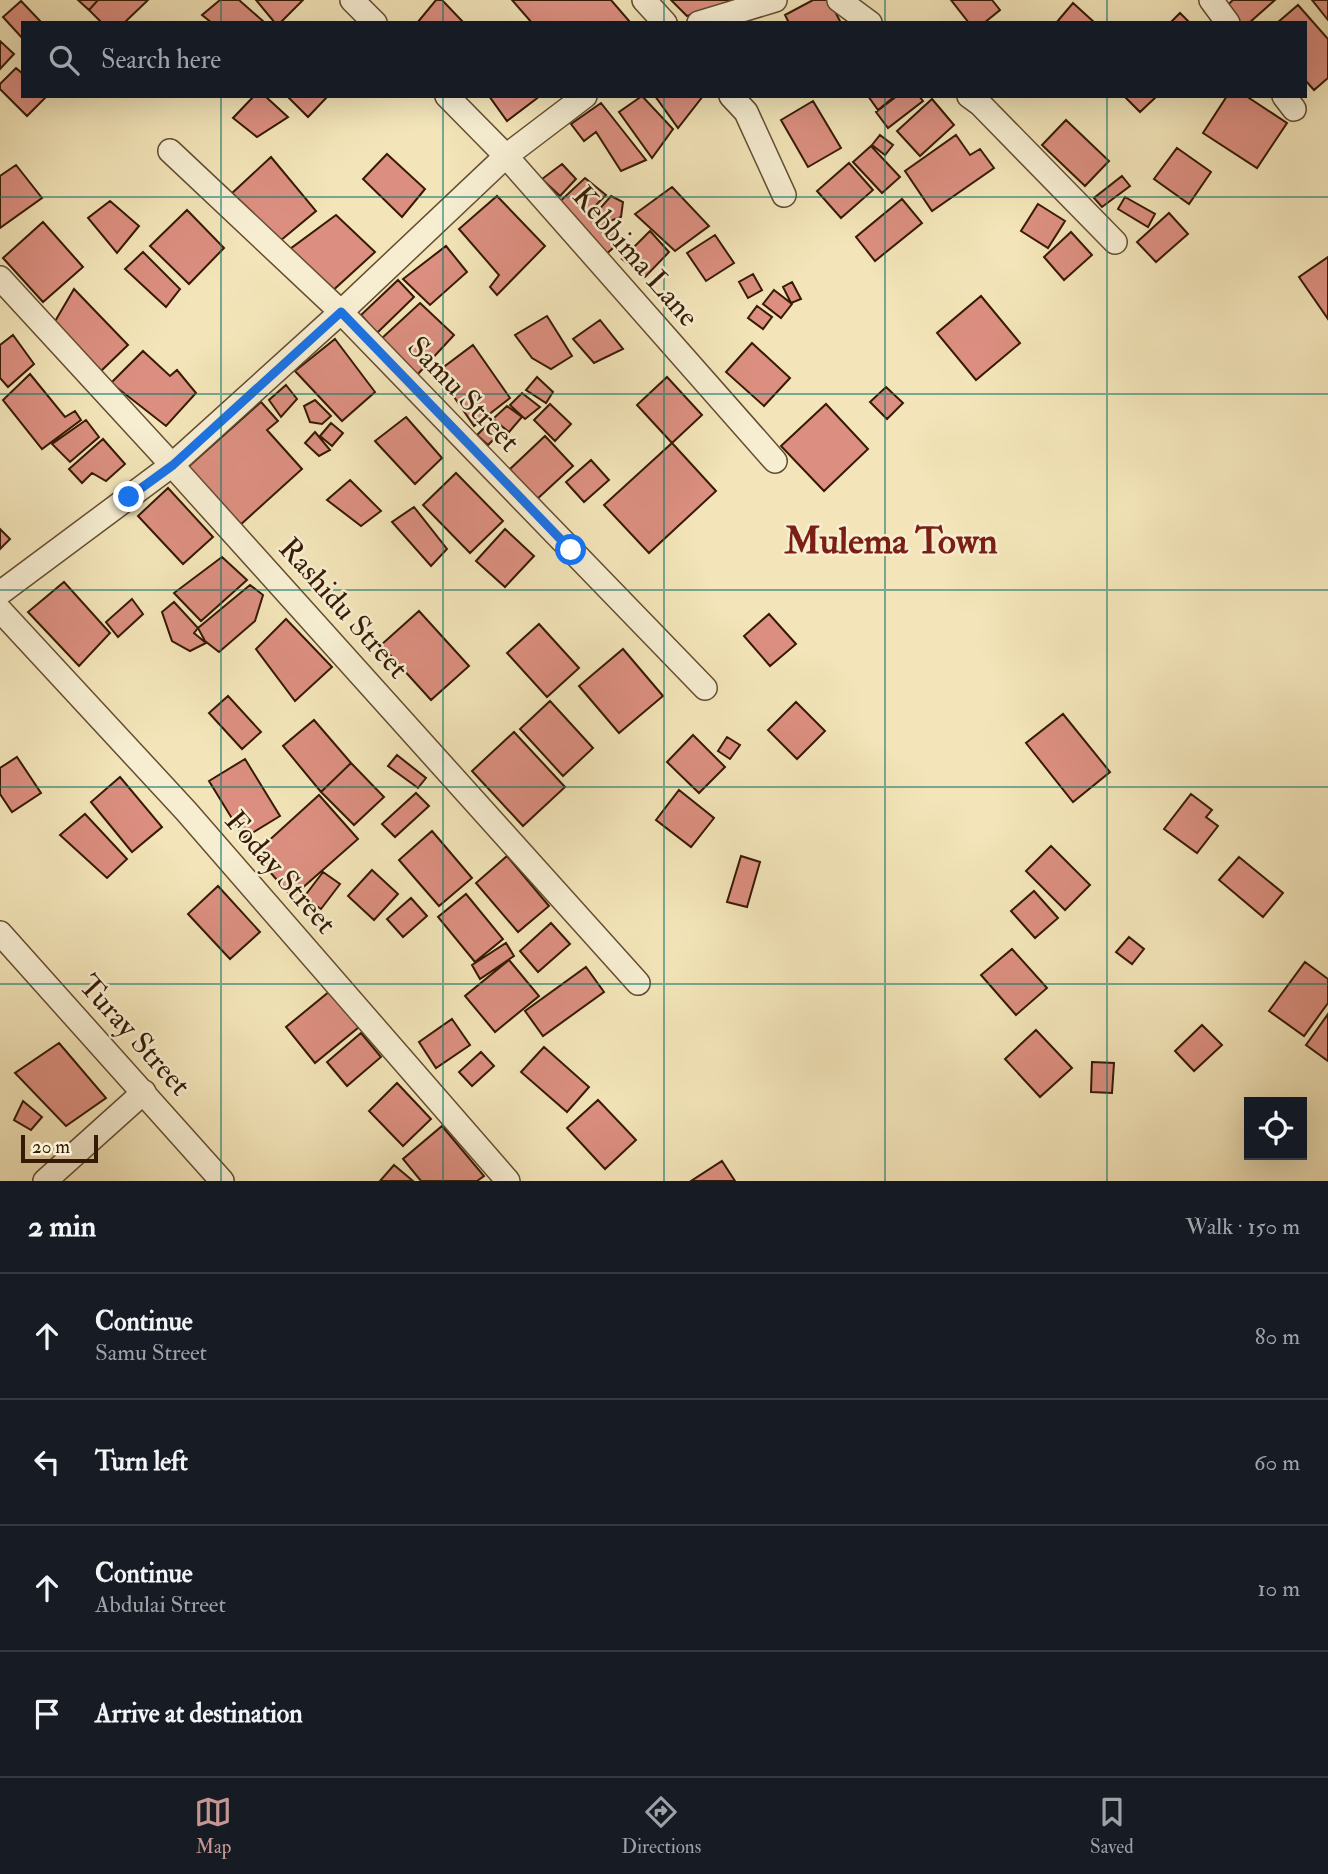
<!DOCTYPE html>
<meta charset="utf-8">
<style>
:root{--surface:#171b24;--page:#20242c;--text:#f1f3f6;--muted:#9ea1a6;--line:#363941;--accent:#c59692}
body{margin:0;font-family:"IM FELL Double Pica",serif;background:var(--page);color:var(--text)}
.controls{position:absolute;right:21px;bottom:21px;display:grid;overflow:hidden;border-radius:0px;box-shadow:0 7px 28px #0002}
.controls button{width:63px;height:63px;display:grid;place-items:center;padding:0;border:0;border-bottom:2px solid var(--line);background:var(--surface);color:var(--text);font:35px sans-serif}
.scale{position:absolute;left:21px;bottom:18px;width:77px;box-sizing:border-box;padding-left:7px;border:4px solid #361a04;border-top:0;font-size:19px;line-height:24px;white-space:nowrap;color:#361a04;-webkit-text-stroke:5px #f7eed2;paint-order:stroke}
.stop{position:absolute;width:21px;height:21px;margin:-16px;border:5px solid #1a73e8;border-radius:50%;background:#fff}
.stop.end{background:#1a73e8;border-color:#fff;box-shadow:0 2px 7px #0008}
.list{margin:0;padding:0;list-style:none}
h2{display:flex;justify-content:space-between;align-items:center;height:91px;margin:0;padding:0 28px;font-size:30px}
h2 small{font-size:23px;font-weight:400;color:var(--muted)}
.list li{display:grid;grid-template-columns:46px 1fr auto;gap:21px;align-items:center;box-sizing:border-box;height:126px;padding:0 28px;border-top:2px solid var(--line)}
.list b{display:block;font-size:26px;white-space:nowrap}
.list p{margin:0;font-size:23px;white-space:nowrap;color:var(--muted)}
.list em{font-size:23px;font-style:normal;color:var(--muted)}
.icon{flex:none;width:38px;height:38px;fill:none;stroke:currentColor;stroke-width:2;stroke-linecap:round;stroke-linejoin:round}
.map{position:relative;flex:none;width:1328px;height:1181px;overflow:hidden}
.search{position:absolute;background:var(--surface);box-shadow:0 7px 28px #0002;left:21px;right:21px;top:21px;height:77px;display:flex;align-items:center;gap:18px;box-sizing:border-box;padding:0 24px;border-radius:0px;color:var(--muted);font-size:26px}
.sheet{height:595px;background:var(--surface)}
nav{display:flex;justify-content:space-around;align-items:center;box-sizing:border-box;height:98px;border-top:2px solid var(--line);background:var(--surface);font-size:19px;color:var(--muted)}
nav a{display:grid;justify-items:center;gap:4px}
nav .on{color:var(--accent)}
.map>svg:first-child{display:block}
.building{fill:#dc8f80;stroke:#361a04;stroke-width:2}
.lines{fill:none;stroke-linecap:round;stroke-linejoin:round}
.street-casing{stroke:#654d31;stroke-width:26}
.street{stroke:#f7eed2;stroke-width:23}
.route{stroke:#1a73e8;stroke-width:9}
.grid{fill:none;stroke:#0f766e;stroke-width:2;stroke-opacity:0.55}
.labels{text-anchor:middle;stroke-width:5;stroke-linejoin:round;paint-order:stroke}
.street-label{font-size:30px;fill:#361a04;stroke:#f7eed2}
.district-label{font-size:37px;font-weight:bold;fill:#7a1f14;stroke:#f7eed2}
</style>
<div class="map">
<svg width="1328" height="1181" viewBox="0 0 1328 1181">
<rect width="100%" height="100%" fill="#f3e5b9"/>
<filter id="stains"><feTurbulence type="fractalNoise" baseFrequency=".00286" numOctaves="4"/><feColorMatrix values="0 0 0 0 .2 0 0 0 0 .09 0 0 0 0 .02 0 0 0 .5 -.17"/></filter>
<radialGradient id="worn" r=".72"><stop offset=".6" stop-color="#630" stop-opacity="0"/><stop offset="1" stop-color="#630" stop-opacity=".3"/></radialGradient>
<path class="building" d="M78,0H98L89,10Z
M98,0H148L124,23H102L89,10Z
M220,0H239L264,22L212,23L202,15Z
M256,0H303L280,23H275Z
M436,0H442L464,23H417Z
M512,0H611L630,22L532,23Z
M671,0H734L687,16Z
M813,0H829L841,23H789L785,15Z
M951,0H992L1000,10L984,23H969Z
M1233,0H1275L1249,23H1234L1223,9Z
M1312,0H1328V20Z
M21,1L42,23H23V39L3,17Z
M1073,3L1095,23H1056Z
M1298,5L1328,39V78L1314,90L1305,80V23H1277Z
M1180,13L1190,23H1170Z
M0,41L14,54L0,69Z
M16,68L23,74V96L46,97L27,116L0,89V84Z
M254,96H265L288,117L257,137L233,118Z
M287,96H328L308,117Z
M489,96H540L507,121Z
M642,96L673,129L652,158L619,112Z
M655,96H703L678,128Z
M868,96H895L878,110Z
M897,96H919L923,101L888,128L876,112Z
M1124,96H1157L1140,112Z
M1227,96H1246L1287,123L1257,168L1203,133Z
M932,99L954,125L920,156L897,131Z
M813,101L841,148L808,167L781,120Z
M601,103L646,160L621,171L596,132L584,141L571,124Z
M1066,120L1109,161L1085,186L1042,145Z
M880,135L893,145L885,155L872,145Z
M956,135L970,155L980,149L994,168L932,211L905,171Z
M871,146L900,177L882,193L853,162Z
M1177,148L1211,172L1189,204L1154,179Z
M387,154L425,189L402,217L363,179Z
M271,157L316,211L280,241L230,195Z
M849,163L873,190L841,218L817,191Z
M562,164L576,179L560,196L542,179Z
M16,165L42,198L0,228V176Z
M1122,176L1130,186L1102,207L1094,198Z
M585,178L606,195L592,209L623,239L601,259L556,205Z
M672,187L709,226L675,251L635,214Z
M497,196L545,246L497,295L490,287L499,275L459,229Z
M611,196L623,202L621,217L607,222L597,212Z
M1125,197L1155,214L1148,227L1118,209Z
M902,199L922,223L875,261L856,237Z
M110,201L139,226L117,253L88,218Z
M1038,204L1065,221L1048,248L1021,231Z
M187,210L224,248L189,284L150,246Z
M1169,213L1188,234L1156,262L1137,242Z
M336,215L375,252L329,294L290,249Z
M43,222L83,267L43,302L3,258Z
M650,231L669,252L645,277L622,259Z
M1071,232L1092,255L1064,280L1044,257Z
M715,235L734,263L706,281L687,253Z
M446,246L467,272L430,305L403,279Z
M143,252L180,289L166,307L125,269Z
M1328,257V319L1299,277Z
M753,274L762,290L748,298L739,282Z
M398,280L414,297L377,333L361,315Z
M792,282L801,299L791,303L783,287Z
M74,289L128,345L101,371L54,323Z
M774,290L792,304L781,318L763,304Z
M981,296L1020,343L976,380L937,333Z
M420,303L454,335L417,375L381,339Z
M757,306L772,317L763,329L748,318Z
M547,316L572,356L551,369L532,358L515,335Z
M600,320L623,349L594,363L573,339Z
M13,335L34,364L8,387L0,378V345Z
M335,339L375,392L342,421L295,371Z
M752,343L790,378L764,406L726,372Z
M473,345L510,398L474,426L437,372Z
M143,351L170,376L177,370L196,393L166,426L111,383Z
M30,374L65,417L75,411L81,420L42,449L3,400Z
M537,377L553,392L546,403L526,390Z
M667,377L702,415L672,443L637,405Z
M286,385L297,399L281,417L269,400Z
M886,387L903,403L887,419L870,402Z
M522,393L540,407L525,419L510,405Z
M315,400L331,416L322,424L310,422L304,406Z
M261,402L278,421L267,430L302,469L239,526L187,468Z
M550,404L571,424L555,441L534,420Z
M826,404L868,449L824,491L781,446Z
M507,406L522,417L509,432L493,419Z
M406,417L442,458L415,484L375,441Z
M86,420L99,437L70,462L52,444Z
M490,422L499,434L488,445L477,435Z
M331,423L343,433L332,446L320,436Z
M315,432L330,450L319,456L305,443Z
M545,436L573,466L536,500L508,471Z
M103,439L125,464L106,481L92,473L82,483L69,469Z
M672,443L716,491L649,553L604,505Z
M591,460L609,480L584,502L566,482Z
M456,473L503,521L470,553L423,505Z
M350,480L381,511L361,526L327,500Z
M168,488L213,537L183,564L138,516Z
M414,507L447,549L431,566L392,522Z
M0,529L10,539L0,549Z
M505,529L534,556L505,587L476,561Z
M222,557L247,580L201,621L174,593Z
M64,582L110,633L79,666L28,612Z
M250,585L263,595L255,621L219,652L205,641L198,628Z
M132,599L143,614L118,637L106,622Z
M174,602L198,628L194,633L206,643L190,651L172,641L162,612Z
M419,611L469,666L431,700L381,645Z
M769,614L796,644L770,666L744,636Z
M286,619L332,667L295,701L256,649Z
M539,624L579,668L547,697L507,653Z
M623,649L663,696L619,733L579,686Z
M228,696L261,732L242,749L209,713Z
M550,701L593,748L563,776L520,729Z
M796,702L825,731L797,759L768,730Z
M1063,714L1110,772L1073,802L1026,743Z
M314,720L351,763L321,792L283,746Z
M514,732L565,787L523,826L472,771Z
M693,735L725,767L699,793L667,762Z
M727,737L740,745L730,759L718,751Z
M397,755L426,778L418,788L388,766Z
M17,757L41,793L12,812L0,794V768Z
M245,759L280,816L244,838L209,781Z
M351,763L384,797L354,825L321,792Z
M120,777L162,827L132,852L91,802Z
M679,790L714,818L691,847L656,820Z
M416,793L429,806L395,837L382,824Z
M1191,794L1212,810L1206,817L1218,826L1197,853L1164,829Z
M319,795L358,839L292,897L254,854Z
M85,814L127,859L107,878L60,835Z
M432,831L472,878L439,906L399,860Z
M1051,846L1090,885L1065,910L1026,871Z
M507,856L549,906L518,932L476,883Z
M741,856L760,862L747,907L727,902Z
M1239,857L1283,893L1263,917L1219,880Z
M372,870L398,894L374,920L348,896Z
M323,872L340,884L321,909L304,897Z
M218,886L260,932L230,959L188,914Z
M1034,891L1058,918L1035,938L1011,911Z
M466,894L503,939L475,962L438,917Z
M411,898L427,916L403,937L387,919Z
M551,923L570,944L538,972L520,951Z
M1129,937L1144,949L1132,964L1116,952Z
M506,943L514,956L480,979L472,965Z
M1012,949L1047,988L1016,1015L981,975Z
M509,960L539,996L495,1032L465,996Z
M1305,962L1328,979V1003L1304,1036L1269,1011Z
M586,967L604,992L543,1036L525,1011Z
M330,991L359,1027L315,1063L286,1027Z
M1328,1014V1061L1306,1045Z
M452,1019L470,1045L436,1068L419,1042Z
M1202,1025L1222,1045L1194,1071L1175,1051Z
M1036,1030L1072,1068L1040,1097L1005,1059Z
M361,1033L381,1057L347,1086L327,1062Z
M59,1043L106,1098L66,1126L15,1073Z
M544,1047L589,1087L567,1112L521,1072Z
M481,1052L494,1066L472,1086L459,1072Z
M1092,1062L1114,1063L1112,1093L1091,1092Z
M397,1083L431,1119L403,1146L369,1111Z
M598,1100L636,1140L605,1169L567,1128Z
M23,1101L42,1117L31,1130L14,1120Z
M442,1126L484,1176L477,1181H421L403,1159Z
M722,1161L735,1181H691Z
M394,1165L413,1181H380Z"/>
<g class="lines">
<defs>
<path id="street" d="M352,0L375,23
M644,0L665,23
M839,0L870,23
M1211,0L1228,23
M699,23L775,0
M447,96L506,156L775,461
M731,96L746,112L784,195
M969,96L980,104L1115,242
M1284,96L1294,109
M170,151L341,312L705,688
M0,278L172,465L638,983
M0,593L172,465L341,312L506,156L585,96
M0,610L186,811L508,1181
M0,933L222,1181
M45,1181L144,1092"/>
</defs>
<use href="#street" class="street-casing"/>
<use href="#street" class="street"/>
</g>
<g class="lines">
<path class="route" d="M129,497L173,465L341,312L571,550"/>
</g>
<path class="grid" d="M221,0V23M443,0V23M664,0V23M885,0V23M1107,0V23M221,96V1181M443,96V1181M664,96V1181M885,96V1181M1107,96V1181M0,197H1328M0,394H1328M0,590H1328M0,787H1328M0,984H1328"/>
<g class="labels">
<g class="street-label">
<text transform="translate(636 256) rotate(49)" y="10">Kebbima Lane</text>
<text transform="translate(464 394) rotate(46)" y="10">Samu Street</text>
<text transform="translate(344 608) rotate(48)" y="10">Rashidu Street</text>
<text transform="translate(281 872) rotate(49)" y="10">Foday Street</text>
<text transform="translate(135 1035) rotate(48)" y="10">Turay Street</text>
</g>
<g class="district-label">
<text x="891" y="553">Mulema Town</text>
</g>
</g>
<rect width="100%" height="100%" filter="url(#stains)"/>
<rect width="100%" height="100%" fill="url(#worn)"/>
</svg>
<div class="controls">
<button><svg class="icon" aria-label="locate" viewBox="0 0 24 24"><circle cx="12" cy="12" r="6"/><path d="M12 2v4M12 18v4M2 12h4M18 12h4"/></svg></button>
</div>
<div class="scale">20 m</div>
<div class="stop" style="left:571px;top:550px"></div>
<div class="stop end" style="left:129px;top:497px"></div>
<div class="search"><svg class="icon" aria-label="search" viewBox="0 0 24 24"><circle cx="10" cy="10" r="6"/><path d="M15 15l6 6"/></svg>Search here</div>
</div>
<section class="sheet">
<h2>2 min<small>Walk · 150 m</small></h2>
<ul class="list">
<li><svg class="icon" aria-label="ahead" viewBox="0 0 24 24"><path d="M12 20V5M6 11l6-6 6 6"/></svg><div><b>Continue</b><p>Samu Street</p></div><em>80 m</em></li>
<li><svg class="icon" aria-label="left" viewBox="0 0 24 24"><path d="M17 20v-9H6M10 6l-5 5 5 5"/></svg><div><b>Turn left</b></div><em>60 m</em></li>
<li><svg class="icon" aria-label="ahead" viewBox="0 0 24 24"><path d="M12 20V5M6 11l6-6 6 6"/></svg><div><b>Continue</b><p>Abdulai Street</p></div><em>10 m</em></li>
<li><svg class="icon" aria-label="arrive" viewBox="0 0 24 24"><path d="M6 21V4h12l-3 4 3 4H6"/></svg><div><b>Arrive at destination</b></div></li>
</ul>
</section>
<nav>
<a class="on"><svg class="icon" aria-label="map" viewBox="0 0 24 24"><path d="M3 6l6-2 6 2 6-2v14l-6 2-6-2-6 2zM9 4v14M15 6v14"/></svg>Map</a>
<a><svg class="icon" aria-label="directions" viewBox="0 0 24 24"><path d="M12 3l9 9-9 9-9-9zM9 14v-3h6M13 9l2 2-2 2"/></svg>Directions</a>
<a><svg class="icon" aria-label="saved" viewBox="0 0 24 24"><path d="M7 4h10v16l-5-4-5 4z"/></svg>Saved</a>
</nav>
